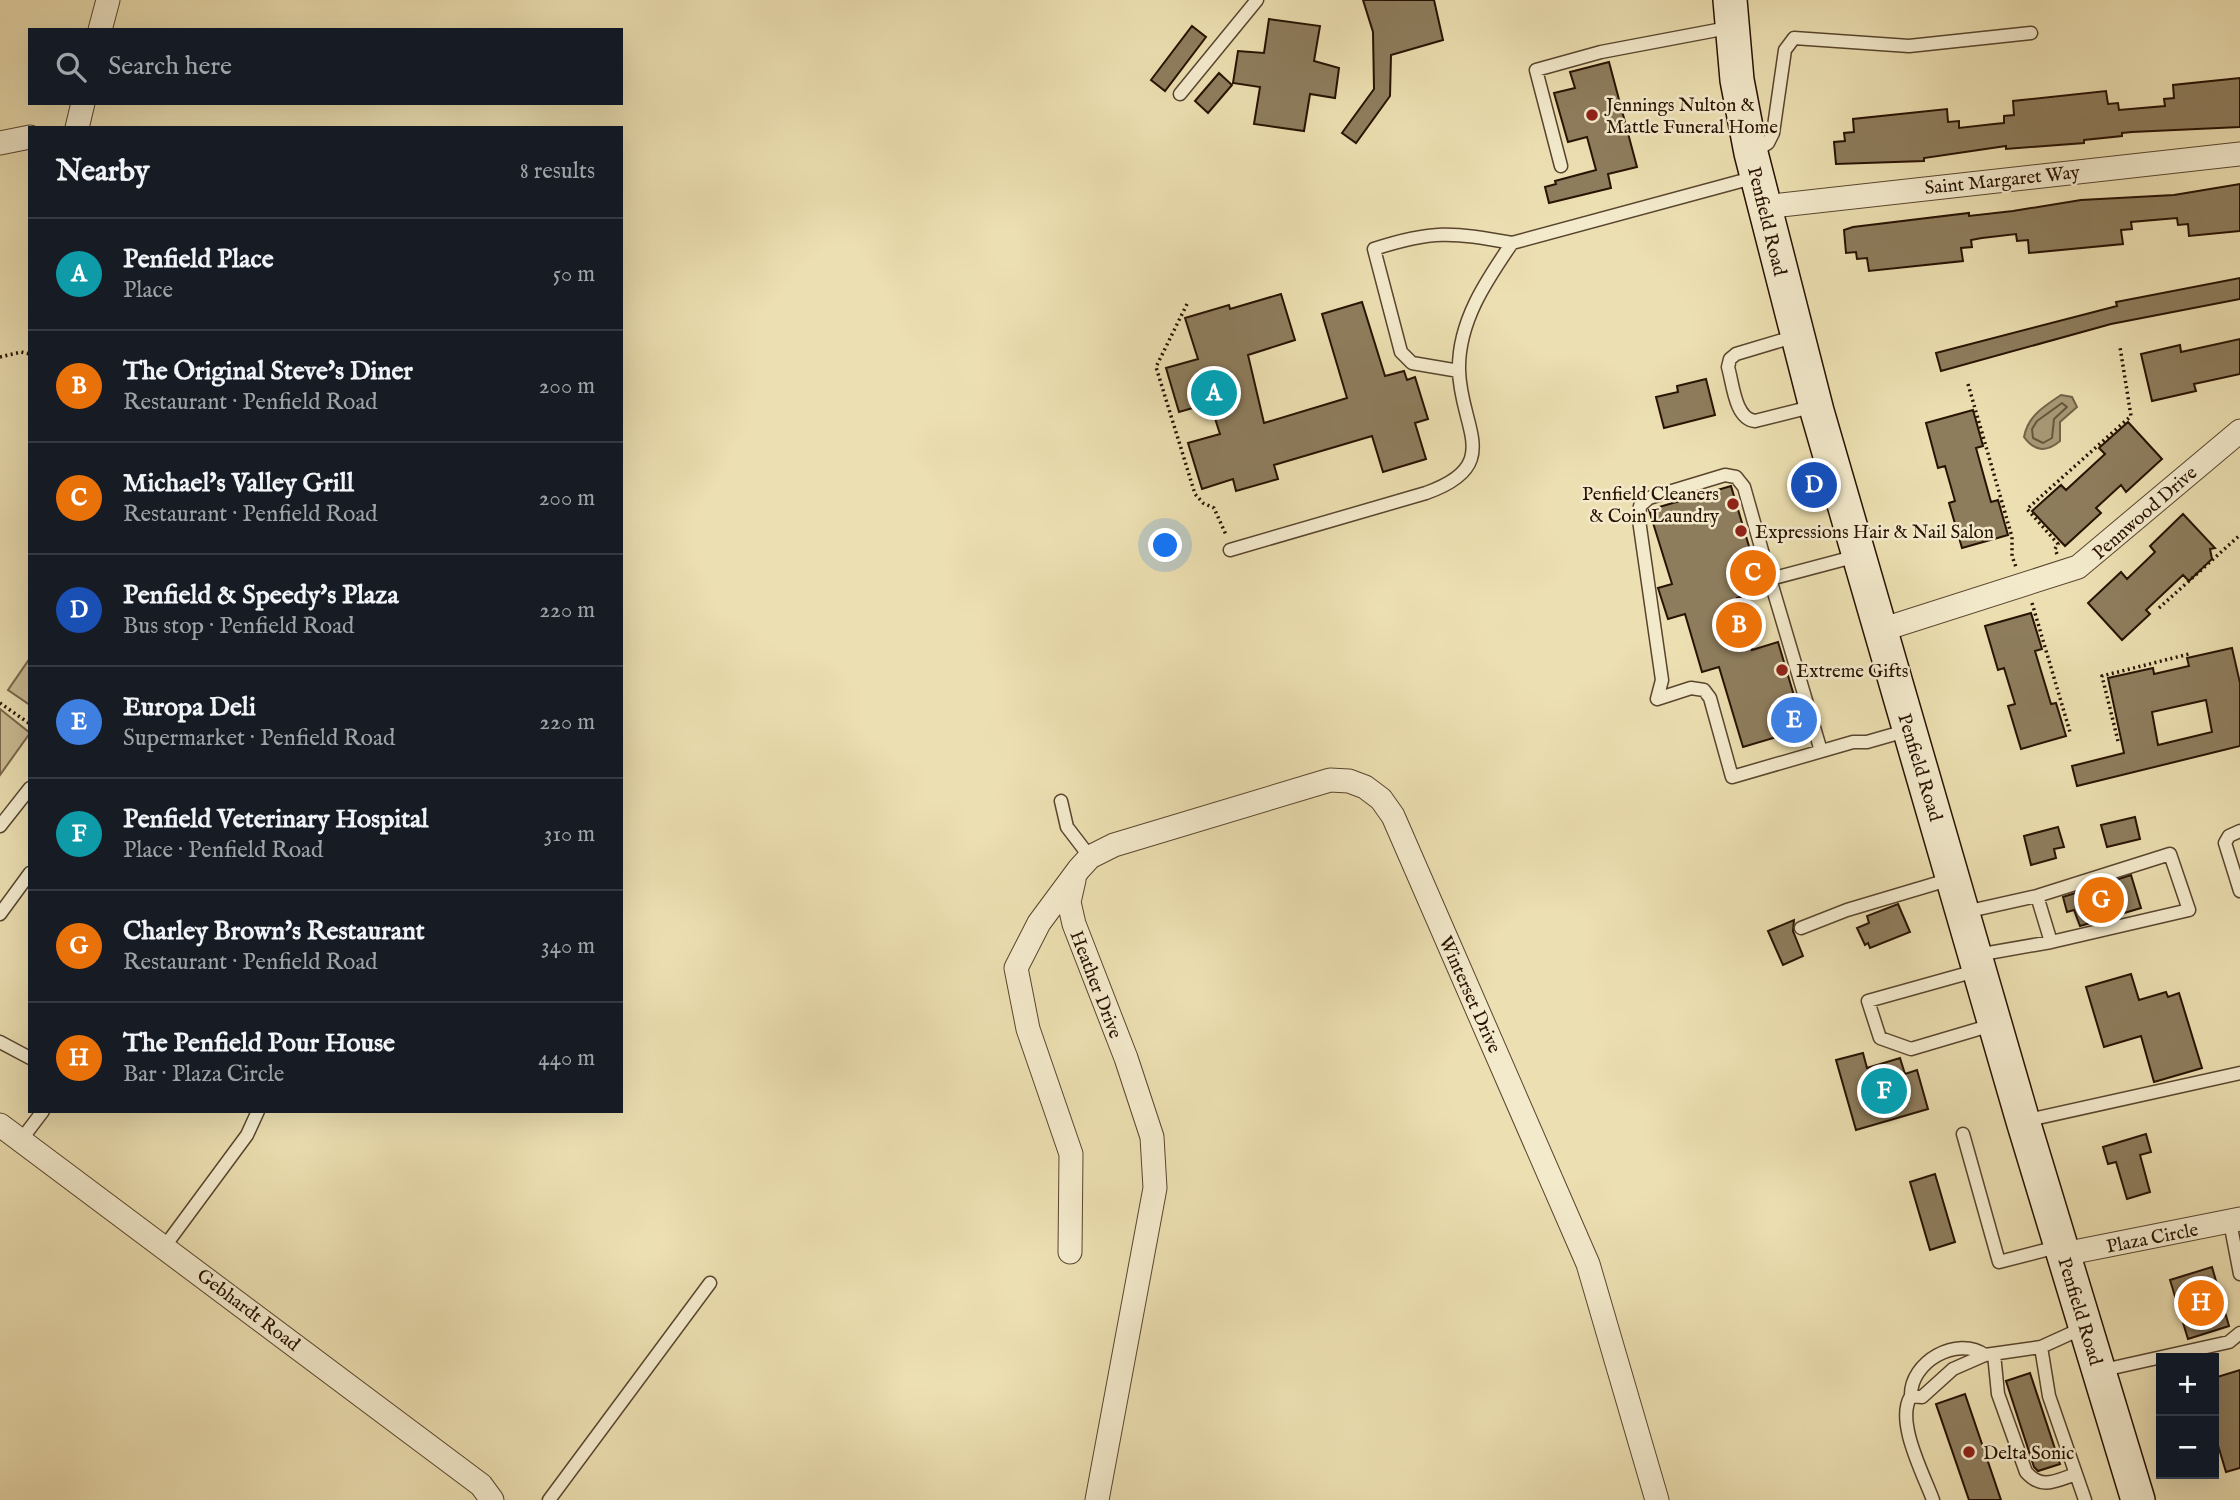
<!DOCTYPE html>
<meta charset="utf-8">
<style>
:root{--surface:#171b24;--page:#242831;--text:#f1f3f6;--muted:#9ea1a6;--line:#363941;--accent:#7c3aed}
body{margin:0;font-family:"IM FELL English",serif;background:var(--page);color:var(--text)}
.controls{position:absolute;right:21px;bottom:21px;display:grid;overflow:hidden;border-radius:0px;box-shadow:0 7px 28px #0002}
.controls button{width:63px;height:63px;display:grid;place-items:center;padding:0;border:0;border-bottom:2px solid var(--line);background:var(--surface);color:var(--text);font:35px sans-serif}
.you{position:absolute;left:1166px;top:546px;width:24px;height:24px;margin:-18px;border:5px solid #fff;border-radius:50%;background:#1a73e8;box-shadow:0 0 0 10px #1a73e833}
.badge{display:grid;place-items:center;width:46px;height:46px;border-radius:50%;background:var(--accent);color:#fff;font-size:23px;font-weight:700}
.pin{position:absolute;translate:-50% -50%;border:4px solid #fff;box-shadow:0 2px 7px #0006}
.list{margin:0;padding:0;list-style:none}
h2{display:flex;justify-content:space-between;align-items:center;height:91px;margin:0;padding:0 28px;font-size:30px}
h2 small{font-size:23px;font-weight:400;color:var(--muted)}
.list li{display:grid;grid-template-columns:46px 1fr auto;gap:21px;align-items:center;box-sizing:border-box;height:112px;padding:0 28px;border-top:2px solid var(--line)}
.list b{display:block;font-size:26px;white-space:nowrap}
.list p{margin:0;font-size:23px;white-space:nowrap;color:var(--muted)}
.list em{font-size:23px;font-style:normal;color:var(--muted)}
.icon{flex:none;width:38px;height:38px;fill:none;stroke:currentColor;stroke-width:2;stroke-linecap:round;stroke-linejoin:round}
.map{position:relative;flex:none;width:2240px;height:1500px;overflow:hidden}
.search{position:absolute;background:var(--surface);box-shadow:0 7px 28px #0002;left:28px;top:28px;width:595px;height:77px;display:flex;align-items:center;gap:18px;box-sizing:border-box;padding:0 24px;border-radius:0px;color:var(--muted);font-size:26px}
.panel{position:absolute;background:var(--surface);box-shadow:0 7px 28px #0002;left:28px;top:126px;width:595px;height:987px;border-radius:0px}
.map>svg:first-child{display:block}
.green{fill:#cbbc93;stroke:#7a674a;stroke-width:2}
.water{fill:#a99976;stroke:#756348;stroke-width:2}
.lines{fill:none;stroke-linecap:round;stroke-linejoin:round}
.shore{stroke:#68563c;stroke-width:2}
.building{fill:#8e7d5d;stroke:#281202;stroke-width:2;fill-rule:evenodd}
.lane-casing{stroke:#59452e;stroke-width:15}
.street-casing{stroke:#59452e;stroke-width:25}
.secondary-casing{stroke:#281202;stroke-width:36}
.path{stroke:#281202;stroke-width:3.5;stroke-dasharray:2 3.5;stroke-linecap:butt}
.lane{stroke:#f3eacc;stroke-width:12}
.street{stroke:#f3eacc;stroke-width:23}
.secondary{stroke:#f3eacc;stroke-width:33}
.poi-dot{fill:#8f2418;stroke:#f3eacc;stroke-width:2.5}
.labels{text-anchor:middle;stroke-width:5;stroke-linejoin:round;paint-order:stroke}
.poi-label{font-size:19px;fill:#281202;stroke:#f3eacc;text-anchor:start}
.street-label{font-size:19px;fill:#281202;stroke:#f3eacc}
</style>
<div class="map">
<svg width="2240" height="1500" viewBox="0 0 2240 1500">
<rect width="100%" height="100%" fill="#ecdfb1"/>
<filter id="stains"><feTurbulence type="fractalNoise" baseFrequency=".00286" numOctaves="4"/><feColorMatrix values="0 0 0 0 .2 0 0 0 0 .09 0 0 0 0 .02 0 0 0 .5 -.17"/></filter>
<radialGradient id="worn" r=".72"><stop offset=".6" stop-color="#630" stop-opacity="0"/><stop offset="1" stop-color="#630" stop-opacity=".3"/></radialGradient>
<path class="green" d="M30,658V705L8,690Z
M0,709L30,733L0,775Z"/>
<path class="water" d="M2061,395L2072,397L2077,407L2060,422V441C2046,453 2034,451 2024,437C2028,416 2043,407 2061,395Z"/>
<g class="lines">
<path class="shore" d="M2062,403L2067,407L2054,419L2052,438L2043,443L2033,438L2032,429L2037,421Z"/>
</g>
<path class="building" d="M1363,0H1434L1443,40L1391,55L1390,96L1356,143L1342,133L1374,89L1373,32Z
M1269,19L1320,26L1314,61L1339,68L1335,98L1310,94L1304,131L1254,124L1260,87L1233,83L1238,51L1264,53Z
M1192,26L1206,37L1165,91L1151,80Z
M1609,62L1637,167L1608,174L1611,188L1549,203L1545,187L1556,184L1555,181L1596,170L1587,137L1568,142L1554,93L1575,88L1570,72Z
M1219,73L1232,85L1208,113L1195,101Z
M2240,78V127L2132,132L2122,133V136L2084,140V143L2006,149V146L1924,158V161L1836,164L1834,142L1845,141L1844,133L1854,132L1853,119L1947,109L1948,122L1959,121V128L1994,124L2004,123V116L2014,115L2013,101L2106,91L2108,104L2118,103L2119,110L2165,106L2164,99L2174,98L2173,85Z
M2240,184V231L2189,236L2188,224L2178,225L2177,218L2131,222L2132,229L2121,230L2123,244L2029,253L2028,240L2017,241L2016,234L1982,238L1971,240L1972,247L1961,248L1963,261L1869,271L1867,258L1857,259L1856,252L1846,253L1844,230L1853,227L1969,213V216L2013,211L2081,200L2174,195Z
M2240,278V299L2111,324L1941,371L1936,353L2117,306L2116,302Z
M1281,294L1295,340L1248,355L1264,423L1347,398L1322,314L1362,302L1385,376L1404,371L1407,380L1415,377L1428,419L1415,423L1426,459L1383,472L1372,436L1274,465L1278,479L1236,491L1233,479L1202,489L1188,443L1220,434L1210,403L1179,412L1166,368L1198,359L1185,318L1229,305L1230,309Z
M2240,339V374L2194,384L2196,391L2152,401L2141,354L2180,345L2181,352Z
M1706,379L1715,415L1664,428L1656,397L1678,392L1677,386Z
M1973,410L1983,446L1976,448L1991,502L1998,500L2008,535L1962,548L1949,503L1955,501L1945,466L1938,468L1926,423Z
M2128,422L2162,459L2126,492L2121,485L2096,508L2101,513L2065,546L2032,511L2061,485L2066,490L2105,454L2099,448Z
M1731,486L1762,590L1737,598L1752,650L1778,642L1804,729L1743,747L1719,667L1702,672L1685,614L1668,619L1658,588L1672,584L1649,510Z
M2183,514L2215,548L2210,549L2212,559L2189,581L2183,575L2146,610L2150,614L2122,640L2088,603L2121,572L2127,579L2155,552L2150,546Z
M2031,613L2042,649L2035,651L2051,704L2056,703L2066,736L2021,749L2008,706L2015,704L2004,668L1998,670L1985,626Z
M2232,648L2240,683V746L2077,786L2072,766L2124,753L2108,678L2153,668L2154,674L2189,666L2187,658ZM2206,700L2212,732L2158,745L2152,712Z
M2135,817L2140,839L2107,847L2101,825Z
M2058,827L2064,847L2054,849L2056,858L2031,865L2024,836Z
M2131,875L2141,908L2080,926L2074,910L2067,912L2063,897Z
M1898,904L1910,932L1870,948L1868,943L1865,945L1857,928L1869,923L1867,916Z
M1794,920L1793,931L1803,956L1783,965L1768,931Z
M2131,974L2139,1000L2166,992L2168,997L2179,993L2202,1068L2154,1082L2141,1036L2104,1047L2086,987Z
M1863,1053L1867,1068L1900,1058L1905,1074L1917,1070L1928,1109L1856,1130L1836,1060Z
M2146,1134L2151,1152L2140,1155L2150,1192L2127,1199L2116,1162L2108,1164L2103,1147Z
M1935,1174L1955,1242L1930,1250L1910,1182Z
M2212,1267L2229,1326L2188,1339L2170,1280Z
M2240,1370V1468L2226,1472L2214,1432V1378Z
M2030,1373L2060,1464L2038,1471L2034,1467L2006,1381Z
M1965,1394L2001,1500H1969L1936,1404Z"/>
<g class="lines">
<defs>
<path id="lane" d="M1180,94L1257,0
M1753,153L1768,143L1773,133L1785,50L1794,38L1909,46L2031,33
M1561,166L1536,70L1601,52L1733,27
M1796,336L1736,354L1730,359L1728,367C1733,384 1735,419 1755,421L1815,406
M1459,371L1412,363L1401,352L1374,249C1432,230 1452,232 1512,243
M1230,550L1426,493C1505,465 1460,428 1459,370C1458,322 1486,281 1512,243L1756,177
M1857,556L1770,579L1744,487L1736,477L1725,475L1649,498L1640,506L1639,520L1662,680L1657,699L1691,688L1704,690L1710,698L1732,777L1853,742H1867L1909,730
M1770,579L1821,751
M1061,801L1067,827L1090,857
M0,826L30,788
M2240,831L2229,836L2225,843L2240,891
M2037,896L2051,942
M1965,912L2037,896L2170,854L2189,910L2051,942L1977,955
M0,914L30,873
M1801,928L1847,910L1951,879
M1979,970L1868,1001L1880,1038L1911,1049L1992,1025
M0,1042L30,1058
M2024,1121L2240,1073
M1963,1134L1999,1262L2061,1246
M21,1140L43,1111
M2230,1222L2240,1274
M165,1246L247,1135L258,1111
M1994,1354L1998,1394L2026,1472C2042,1490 2055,1481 2076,1474
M1985,1355C1957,1335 1910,1362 1911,1396L1922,1397L1953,1369L1985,1355L2041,1347
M2099,1371L2229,1342L2240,1333
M1911,1396C1895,1421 1923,1473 1933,1500
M549,1500L710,1283
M2085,1500L2049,1396L2041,1347L2085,1327"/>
<path id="street" d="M100,30L108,0
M77,128L83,103
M0,143L30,137
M1764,207L2240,154
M1881,630L2078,567L2240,431
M1074,880L1069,902L1074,924L1126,1058L1152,1137L1155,1188L1097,1500
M0,1125L481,1485L492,1500
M1070,1252L1071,1154L1028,1029L1016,968L1039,923L1079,869L1090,857L1114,845L1330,780L1349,781L1365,787L1381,799L1393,816L1588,1264L1657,1500
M2064,1254L2240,1219"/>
<path id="secondary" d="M1730,0L1737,80L1751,153L1817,411L2023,1121L2138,1500"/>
</defs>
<use href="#lane" class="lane-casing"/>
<use href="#street" class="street-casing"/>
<use href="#secondary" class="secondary-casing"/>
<path class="path" d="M1187,304L1156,367L1195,494L1203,503L1214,508L1226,535
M0,357L21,352L30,354
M1968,384L2012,537V556L2016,567
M2057,554L2055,549L2058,544L2027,509L2131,416L2120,347
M2032,603L2070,732
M2159,608L2240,535
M0,703L30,724
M2118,741L2102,676L2189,654"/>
<use href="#lane" class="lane"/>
<use href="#street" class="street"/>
<use href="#secondary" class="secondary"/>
</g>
<g class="poi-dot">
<circle cx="1592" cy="115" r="7"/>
<circle cx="1733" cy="504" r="7"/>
<circle cx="1741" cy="531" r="7"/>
<circle cx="1782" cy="670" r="7"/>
<circle cx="1969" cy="1452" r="7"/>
</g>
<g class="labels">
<g class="poi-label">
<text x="1606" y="111">Jennings Nulton &amp;<tspan x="1606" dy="22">Mattle Funeral Home</tspan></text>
<text x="1719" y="500" text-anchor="end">Penfield Cleaners<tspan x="1719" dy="22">&amp; Coin Laundry</tspan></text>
<text x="1755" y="538">Expressions Hair &amp; Nail Salon</text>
<text x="1796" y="677">Extreme Gifts</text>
<text x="1983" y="1459">Delta Sonic</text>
</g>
<g class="street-label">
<text transform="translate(2002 179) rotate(-6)" y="7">Saint Margaret Way</text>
<text transform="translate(1768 221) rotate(76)" y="7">Penfield Road</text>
<text transform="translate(2144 512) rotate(-41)" y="7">Pennwood Drive</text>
<text transform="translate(1921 767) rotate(73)" y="7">Penfield Road</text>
<text transform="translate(1097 984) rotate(69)" y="7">Heather Drive</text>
<text transform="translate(1471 994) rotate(66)" y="7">Winterset Drive</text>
<text transform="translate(2152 1237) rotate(-11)" y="7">Plaza Circle</text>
<text transform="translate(249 1309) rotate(37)" y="7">Gebhardt Road</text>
<text transform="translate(2081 1311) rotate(73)" y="7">Penfield Road</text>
</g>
</g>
<rect width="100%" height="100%" filter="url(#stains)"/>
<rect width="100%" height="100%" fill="url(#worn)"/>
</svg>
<div class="controls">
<button>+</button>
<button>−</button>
</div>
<div class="you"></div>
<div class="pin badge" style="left:1214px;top:393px;background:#0f9aa8">A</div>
<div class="pin badge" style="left:1739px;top:625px;background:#e8710a">B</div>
<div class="pin badge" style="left:1753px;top:573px;background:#e8710a">C</div>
<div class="pin badge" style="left:1814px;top:485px;background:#1a4fb4">D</div>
<div class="pin badge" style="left:1794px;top:720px;background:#3f7fe0">E</div>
<div class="pin badge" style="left:1884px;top:1091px;background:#0f9aa8">F</div>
<div class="pin badge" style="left:2101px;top:900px;background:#e8710a">G</div>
<div class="pin badge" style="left:2201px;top:1303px;background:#e8710a">H</div>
<div class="search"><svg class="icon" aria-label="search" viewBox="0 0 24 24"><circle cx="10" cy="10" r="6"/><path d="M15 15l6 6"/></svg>Search here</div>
<section class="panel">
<h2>Nearby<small>8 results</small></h2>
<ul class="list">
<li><span class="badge" style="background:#0f9aa8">A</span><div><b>Penfield Place</b><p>Place</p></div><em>50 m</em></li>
<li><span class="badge" style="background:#e8710a">B</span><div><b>The Original Steve's Diner</b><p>Restaurant · Penfield Road</p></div><em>200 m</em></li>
<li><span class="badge" style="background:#e8710a">C</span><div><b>Michael's Valley Grill</b><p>Restaurant · Penfield Road</p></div><em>200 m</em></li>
<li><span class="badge" style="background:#1a4fb4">D</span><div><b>Penfield &amp; Speedy's Plaza</b><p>Bus stop · Penfield Road</p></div><em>220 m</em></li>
<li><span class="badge" style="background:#3f7fe0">E</span><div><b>Europa Deli</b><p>Supermarket · Penfield Road</p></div><em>220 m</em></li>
<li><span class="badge" style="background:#0f9aa8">F</span><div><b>Penfield Veterinary Hospital</b><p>Place · Penfield Road</p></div><em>310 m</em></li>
<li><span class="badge" style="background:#e8710a">G</span><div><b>Charley Brown's Restaurant</b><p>Restaurant · Penfield Road</p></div><em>340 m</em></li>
<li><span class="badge" style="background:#e8710a">H</span><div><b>The Penfield Pour House</b><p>Bar · Plaza Circle</p></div><em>440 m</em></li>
</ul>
</section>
</div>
